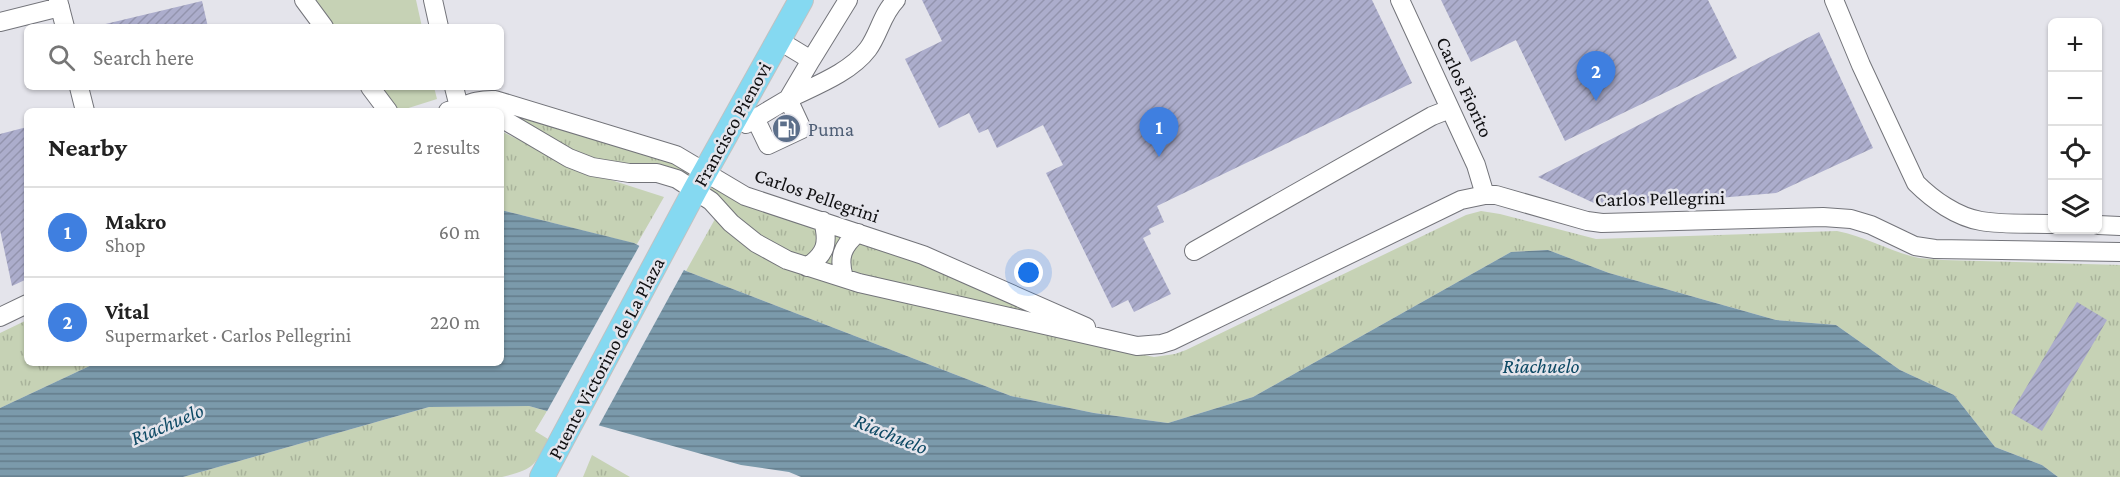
<!DOCTYPE html>
<meta charset="utf-8">
<style>
:root{--surface:#fff;--page:#f2f2f2;--text:#222;--muted:#767676;--line:#e0e0e0;--accent:#1a73e8}
body{margin:0;font-family:"Crimson Pro",serif;background:var(--page);color:var(--text)}
.controls{position:absolute;right:18px;top:18px;display:grid;overflow:hidden;border-radius:9px;box-shadow:0 2px 4px #0004}
.controls button{width:54px;height:54px;display:grid;place-items:center;padding:0;border:0;border-bottom:2px solid var(--line);background:var(--surface);color:var(--text);font:30px sans-serif}
.you{position:absolute;left:1029px;top:273px;width:21px;height:21px;margin:-15px;border:4px solid #fff;border-radius:50%;background:#1a73e8;box-shadow:0 0 0 9px #1a73e833}
.badge{display:grid;place-items:center;width:39px;height:39px;border-radius:50%;background:var(--accent);color:#fff;font-size:20px;font-weight:700}
.pin{position:absolute;translate:-50% -50px;filter:drop-shadow(0 2px 3px #0008)}
.pin::after{content:'';position:absolute;top:32px;width:21px;height:18px;background:inherit;clip-path:polygon(0 0,100% 0,50% 100%)}
.list{margin:0;padding:0;list-style:none}
h2{display:flex;justify-content:space-between;align-items:center;height:78px;margin:0;padding:0 24px;font-size:26px}
h2 small{font-size:20px;font-weight:400;color:var(--muted)}
.list li{display:grid;grid-template-columns:39px 1fr auto;gap:18px;align-items:center;box-sizing:border-box;height:90px;padding:0 24px;border-top:2px solid var(--line)}
.list b{display:block;font-size:22px;white-space:nowrap}
.list p{margin:0;font-size:20px;white-space:nowrap;color:var(--muted)}
.list em{font-size:20px;font-style:normal;color:var(--muted)}
.icon{flex:none;width:33px;height:33px;fill:none;stroke:currentColor;stroke-width:2;stroke-linecap:round;stroke-linejoin:round}
.map{position:relative;flex:none;width:2120px;height:477px;overflow:hidden}
.search{position:absolute;background:var(--surface);box-shadow:0 2px 4px #0004;left:24px;top:24px;width:480px;height:66px;display:flex;align-items:center;gap:15px;box-sizing:border-box;padding:0 21px;border-radius:9px;color:var(--muted);font-size:22px}
.panel{position:absolute;background:var(--surface);box-shadow:0 2px 4px #0004;left:24px;top:108px;width:480px;height:258px;border-radius:9px}
.map>svg:first-child{display:block}
.grass{fill:url(#grass-tufts)}
.pitch{fill:#c6d2b5}
.water{fill:url(#water-rules)}
.pier{fill:#e4e4eb}
.building{fill:url(#building-hatch)}
.lines{fill:none;stroke-linecap:round;stroke-linejoin:round}
.minor-casing{stroke:#73747a;stroke-width:20}
.major-casing{stroke:#c1c1c1;stroke-width:26}
.minor{stroke:#fff;stroke-width:18}
.major{stroke:#85d9f1;stroke-width:24}
.labels{text-anchor:middle;stroke-width:5;stroke-linejoin:round;paint-order:stroke}
.street-label{font-size:20px;fill:#101012;stroke:#e4e4eb}
.service-label{font-size:20px;fill:#4e5e75;stroke:#e4e4eb;text-anchor:start}
.water-label{font-size:21px;font-style:italic;fill:#0d4964;stroke:#e4e4eb}
</style>
<div class="map">
<svg width="2120" height="477" viewBox="0 0 2120 477">
<defs>
<pattern id="grass-tufts" width="24" height="20" patternUnits="userSpaceOnUse" patternTransform="scale(1.5)"><rect width="24" height="20" fill="#c6d2b5"/><path d="M3 7l-1-3M5 7V3M7 7l1-3M15 17l-1-3M17 17v-4M19 17l1-3" fill="none" stroke="#a9b39b"/></pattern>
<pattern id="water-rules" width="6" height="5" patternUnits="userSpaceOnUse" patternTransform="scale(1.5)"><rect width="6" height="5" fill="#7b9aab"/><path d="M0 2.5h6" fill="none" stroke="#637c8a"/></pattern>
<pattern id="building-hatch" width="6" height="6" patternUnits="userSpaceOnUse" patternTransform="scale(1.5)"><rect width="6" height="6" fill="#acadcc"/><path d="M-1 1l2-2M0 6l6-6M5 7l2-2" fill="none" stroke="#9394ae"/></pattern>
</defs>
<rect width="100%" height="100%" fill="#e4e4eb"/>
<path class="grass" d="M470,101L687,161L823,221L1124,344L787,260L695,190L604,171L501,111H483L474,109Z
M501,131L580,170L664,197L637,244L501,210Z
M1481,211L1500,214L1596,239L1837,231C1867,237 1891,252 1919,258C1927,259 1936,259 1943,260L2120,265V477H2058L2042,465L1995,447L1954,395L1900,370L1836,325L1776,320L1609,273L1548,250L1511,252L1253,397L1168,423L1094,413L1011,396L686,271L715,219L748,249L771,262L848,285L1105,347L1154,357L1175,354L1186,350L1466,215Z
M27,320V363H96L0,408V333Z
M529,406L547,411L535,431L548,439C534,467 534,469 502,477H183L429,407Z
M592,455L630,477H583Z"/>
<path class="pitch" d="M315,0H416L422,27H335Z
M381,87H434L437,99L399,111Z"/>
<path class="water" d="M501,210L634,243L686,271L1011,396L1094,413L1168,423L1253,397L1511,252L1548,250L1609,273L1776,320L1836,325L1900,370L1954,395L1995,447L2042,465L2058,477H801L789,472L741,465L529,406L429,407L183,477H0V408L96,363H501Z"/>
<path class="pier" d="M641,243L685,268L598,427L546,413Z"/>
<path class="building" d="M922,0H1372L1412,83L1157,206L1164,222L1149,229L1151,234L1143,238L1171,294L1134,312L1128,300L1112,308L1046,173L1063,165L1043,125L997,148L988,129L979,133L969,113L939,128L905,59L942,41Z
M1441,0H1708L1737,58L1565,141L1516,40L1471,62Z
M202,1L208,27H97V26Z
M1819,32L1873,148L1776,193L1661,203L1596,204L1538,177Z
M27,127V279L12,286L0,230V134Z
M2077,302L2107,320L2042,431L2011,413Z"/>
<g class="lines">
<defs>
<path id="minor" d="M58,0L65,27
M304,0L324,27
M433,0L439,27
M1400,0L1476,165L1485,195
M1834,0L1861,65L1916,183C1933,200 1957,217 1981,221C2004,225 2029,223 2052,224
M0,22L60,7
M811,60L848,0
M79,87L85,111
M370,87L388,111
M454,87L459,107
M448,111C465,106 476,99 495,100L676,155L745,196L923,255L1086,327
M501,118L569,158L592,167L629,173H657L677,179L711,201L731,223L756,243L787,260L859,283L1137,346L1161,344L1171,341L1461,200L1485,195H1496L1587,221L1602,223L1823,217L1851,219L1871,225L1915,246L1935,249L2120,252
M755,118L768,145L802,129L788,99C814,86 850,73 868,49C879,34 882,14 896,0
M746,124L788,99L811,60L778,40
M2098,225L2120,226
M1194,251L1432,116L1450,109
M807,267C826,254 829,243 823,221
M844,278C838,258 842,246 858,233
M0,317L27,304"/>
<path id="major" d="M542,477L695,190L801,0"/>
</defs>
<use href="#minor" class="minor-casing"/>
<use href="#major" class="major-casing"/>
<use href="#minor" class="minor"/>
<use href="#major" class="major"/>
</g>
<defs>
<symbol id="fuel-disc" viewBox="-11 -11 22 22"><circle r="9.5" fill="#5c6f8a" stroke="#e4e4eb"/><path d="M-5.5-6h7V0h2V4h1.3V-2.5L3-4.5l.8-.8L6-3V5H2.5V1h-1V6h-7ZM-4.2-4.7v3.2H.2V-4.7Z" fill="#fff"/></symbol>
</defs>
<g fill-rule="evenodd">
<use href="#fuel-disc" x="770" y="112" width="33" height="33"/>
</g>
<g class="labels">
<g class="street-label">
<text transform="translate(1465 87) rotate(65)" y="7">Carlos Fiorito</text>
<text transform="translate(732 124) rotate(-61)" y="7">Francisco Pienovi</text>
<text transform="translate(817 195) rotate(19)" y="7">Carlos Pellegrini</text>
<text transform="translate(1660 198) rotate(-1)" y="7">Carlos Pellegrini</text>
<text transform="translate(606 358) rotate(-62)" y="7">Puente Victorino de La Plaza</text>
</g>
<g class="service-label">
<text x="808" y="136">Puma</text>
</g>
<g class="water-label">
<text x="1541" y="373">Riachuelo</text>
<text transform="translate(167 424) rotate(-23)" y="7">Riachuelo</text>
<text transform="translate(891 434) rotate(22)" y="7">Riachuelo</text>
</g>
</g>
</svg>
<div class="controls">
<button>+</button>
<button>−</button>
<button><svg class="icon" aria-label="locate" viewBox="0 0 24 24"><circle cx="12" cy="12" r="6"/><path d="M12 2v4M12 18v4M2 12h4M18 12h4"/></svg></button>
<button><svg class="icon" aria-label="layers" viewBox="0 0 24 24"><path d="M12 4l9 5-9 5-9-5zM3 14l9 5 9-5"/></svg></button>
</div>
<div class="you"></div>
<div class="pin badge" style="left:1159px;top:157px;background:#3f7fe0">1</div>
<div class="pin badge" style="left:1596px;top:101px;background:#3f7fe0">2</div>
<div class="search"><svg class="icon" aria-label="search" viewBox="0 0 24 24"><circle cx="10" cy="10" r="6"/><path d="M15 15l6 6"/></svg>Search here</div>
<section class="panel">
<h2>Nearby<small>2 results</small></h2>
<ul class="list">
<li><span class="badge" style="background:#3f7fe0">1</span><div><b>Makro</b><p>Shop</p></div><em>60 m</em></li>
<li><span class="badge" style="background:#3f7fe0">2</span><div><b>Vital</b><p>Supermarket · Carlos Pellegrini</p></div><em>220 m</em></li>
</ul>
</section>
</div>
